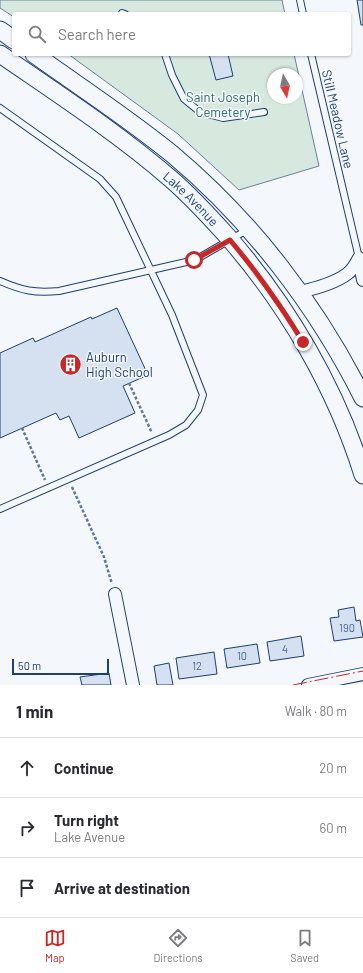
<!DOCTYPE html>
<meta charset="utf-8">
<style>
:root{--surface:#fff;--page:#f2f2f3;--text:#2b2b33;--muted:#7c7c81;--line:#e1e1e2;--accent:#c62828}
body{margin:0;font-family:Barlow,sans-serif;background:var(--page);color:var(--text)}
.compass{position:absolute;left:267px;top:68px;width:36px;height:36px;border-radius:50%;background:var(--surface);box-shadow:0 1px 3px #0004;rotate:171deg}
.scale{position:absolute;left:12px;bottom:10px;width:97px;box-sizing:border-box;padding-left:4px;border:2px solid #1d3f73;border-top:0;font-size:11px;line-height:14px;white-space:nowrap;color:#1d3f73;-webkit-text-stroke:3px #f4f7fb;paint-order:stroke}
.stop{position:absolute;width:12px;height:12px;margin:-9px;border:3px solid #c62828;border-radius:50%;background:#fff}
.stop.end{background:#c62828;border-color:#fff;box-shadow:0 1px 4px #0008}
.list{margin:0;padding:0;list-style:none}
h2{display:flex;justify-content:space-between;align-items:center;height:52px;margin:0;padding:0 16px;font-size:17px}
h2 small{font-size:13px;font-weight:400;color:var(--muted)}
.list li{display:grid;grid-template-columns:26px 1fr auto;gap:12px;align-items:center;box-sizing:border-box;height:60px;padding:0 16px;border-top:1px solid var(--line)}
.list b{display:block;font-size:15px;white-space:nowrap}
.list p{margin:0;font-size:13px;white-space:nowrap;color:var(--muted)}
.list em{font-size:13px;font-style:normal;color:var(--muted)}
.icon{flex:none;width:22px;height:22px;fill:none;stroke:currentColor;stroke-width:2;stroke-linecap:round;stroke-linejoin:round}
.map{position:relative;flex:none;width:363px;height:685px;overflow:hidden}
.search{position:absolute;background:var(--surface);box-shadow:0 1px 3px #0004;left:12px;right:12px;top:12px;height:44px;display:flex;align-items:center;gap:10px;box-sizing:border-box;padding:0 14px;border-radius:4px;color:var(--muted);font-size:15px}
.sheet{height:232px;background:var(--surface)}
nav{display:flex;justify-content:space-around;align-items:center;box-sizing:border-box;height:56px;border-top:1px solid var(--line);background:var(--surface);font-size:11px;color:var(--muted)}
nav a{display:grid;justify-items:center;gap:2px}
nav .on{color:var(--accent)}
.map>svg:first-child{display:block}
.green{fill:#d7e8df;stroke:#687fa3;fill-rule:evenodd}
.building{fill:#d5e0f0;stroke:#1d3f73}
.lines{fill:none;stroke-linecap:round;stroke-linejoin:round}
.lane-casing{stroke:#1d3f73;stroke-width:8}
.street-casing{stroke:#1d3f73;stroke-width:14}
.secondary-casing{stroke:#1d3f73;stroke-width:19}
.path{stroke:#5e769c;stroke-width:2.5;stroke-dasharray:3 2;stroke-linecap:butt}
.lane{stroke:#f4f7fb;stroke-width:6}
.street{stroke:#f4f7fb;stroke-width:12}
.secondary{stroke:#f4f7fb;stroke-width:17}
.power{stroke:#c62828;stroke-width:1;stroke-dasharray:14 3 2 3;stroke-linecap:butt}
.route{stroke:#c62828;stroke-width:5}
.labels{text-anchor:middle;stroke-width:3;stroke-linejoin:round;paint-order:stroke}
.number-label{font-size:11px;fill:#4b6792}
.park-label{font-size:13px;fill:#2c6c60;stroke:#f4f7fb}
.street-label{font-size:13px;fill:#1d3f73;stroke:#f4f7fb}
.poi-label{font-size:13px;fill:#1d3f73;stroke:#f4f7fb;text-anchor:start}
</style>
<div class="map">
<svg width="363" height="685" viewBox="0 0 363 685">
<rect width="100%" height="100%" fill="#f4f7fb"/>
<path class="green" d="M0,0H282L285,14H14V17L0,8Z
M68,54H294L319,166L239,190L178,134ZM273,74H297V98H273Z"/>
<path class="building" d="M357,0H363V25H361Z
M209,54H228L233,76L216,80Z
M117,308L148,375L123,386L135,413L79,438L69,416L60,420L56,413L0,438V353L33,338L35,342L91,317L92,319Z
M354,607L356,621L360,620L363,637L334,641L330,618L339,617L338,610Z
M301,636L304,656L270,661L267,642Z
M257,644L260,663L227,668L224,649Z
M214,652L217,674L179,679L176,658Z
M169,663L173,685H157L154,666Z
M109,673L111,685H82L80,677Z"/>
<g class="lines">
<defs>
<path id="lane" d="M300,0L303,14
M122,13L125,14
M165,54L172,75L184,99L200,112L223,118L264,112
M311,54L359,258
M0,108L100,179L116,197L172,315L203,395L198,410L186,425L169,435L0,509
M0,281C23,291 34,293 59,291L195,260L247,230"/>
<path id="street" d="M359,258L363,280
M299,292C313,289 335,283 347,274C353,270 356,264 359,258
M115,594L133,685
M308,685L363,674"/>
<g id="secondary">
<path d="M0,30L14,40"/>
<path id="s1" d="M0,54C58,94 118,133 171,179C192,197 210,217 228,237C288,306 336,388 363,475"/>
<path d="M34,54C80,87 128,118 172,154C251,220 317,306 363,398"/>
</g>
</defs>
<use href="#lane" class="lane-casing"/>
<use href="#street" class="street-casing"/>
<use href="#secondary" class="secondary-casing"/>
<path class="path" d="M129,383L152,433
M22,428L45,480
M72,487L104,557L112,584"/>
<use href="#lane" class="lane"/>
<use href="#street" class="street"/>
<use href="#secondary" class="secondary"/>
<path class="power" d="M293,685L363,671"/>
</g>
<g class="lines">
<path class="route" d="M194,260L230,240C257,272 281,306 303,342"/>
</g>
<defs>
<symbol id="building-disc" viewBox="-11 -11 22 22"><circle r="9.5" fill="#c62828" stroke="#f4f7fb"/><path d="M-4-6H4V6H1V3H-1V6H-4ZM-2.5-4.3h1.7v1.8h-1.7ZM.8-4.3h1.7v1.8H.8ZM-2.5-1h1.7V.8h-1.7ZM.8-1h1.7V.8H.8Z" fill="#fff"/></symbol>
</defs>
<g fill-rule="evenodd">
<use href="#building-disc" x="58" y="352" width="25" height="25"/>
</g>
<g class="labels">
<g class="number-label">
<text x="347" y="632">190</text>
<text x="285" y="653">4</text>
<text x="242" y="660">10</text>
<text x="197" y="670">12</text>
</g>
<g class="park-label">
<text x="223" y="102">Saint Joseph<tspan x="223" dy="15">Cemetery</tspan></text>
</g>
<g class="street-label">
<text transform="translate(338 119) rotate(77)" y="5">Still Meadow Lane</text>
<text dy="5" stroke="none"><textPath href="#s1" startOffset="240">Lake Avenue</textPath></text>
</g>
<g class="poi-label">
<text x="86" y="362">Auburn<tspan x="86" dy="15">High School</tspan></text>
</g>
</g>
</svg>
<svg class="compass" viewBox="-18 -18 36 36"><path d="M0-13l5 13h-10z" fill="#e53935"/><path d="M0 13l5-13h-10z" fill="#7c7c81"/></svg>
<div class="scale">50 m</div>
<div class="stop" style="left:194px;top:260px"></div>
<div class="stop end" style="left:303px;top:342px"></div>
<div class="search"><svg class="icon" aria-label="search" viewBox="0 0 24 24"><circle cx="10" cy="10" r="6"/><path d="M15 15l6 6"/></svg>Search here</div>
</div>
<section class="sheet">
<h2>1 min<small>Walk · 80 m</small></h2>
<ul class="list">
<li><svg class="icon" aria-label="ahead" viewBox="0 0 24 24"><path d="M12 20V5M6 11l6-6 6 6"/></svg><div><b>Continue</b></div><em>20 m</em></li>
<li><svg class="icon" aria-label="right" viewBox="0 0 24 24"><path d="M7 20v-9h11M14 6l5 5-5 5"/></svg><div><b>Turn right</b><p>Lake Avenue</p></div><em>60 m</em></li>
<li><svg class="icon" aria-label="arrive" viewBox="0 0 24 24"><path d="M6 21V4h12l-3 4 3 4H6"/></svg><div><b>Arrive at destination</b></div></li>
</ul>
</section>
<nav>
<a class="on"><svg class="icon" aria-label="map" viewBox="0 0 24 24"><path d="M3 6l6-2 6 2 6-2v14l-6 2-6-2-6 2zM9 4v14M15 6v14"/></svg>Map</a>
<a><svg class="icon" aria-label="directions" viewBox="0 0 24 24"><path d="M12 3l9 9-9 9-9-9zM9 14v-3h6M13 9l2 2-2 2"/></svg>Directions</a>
<a><svg class="icon" aria-label="saved" viewBox="0 0 24 24"><path d="M7 4h10v16l-5-4-5 4z"/></svg>Saved</a>
</nav>
